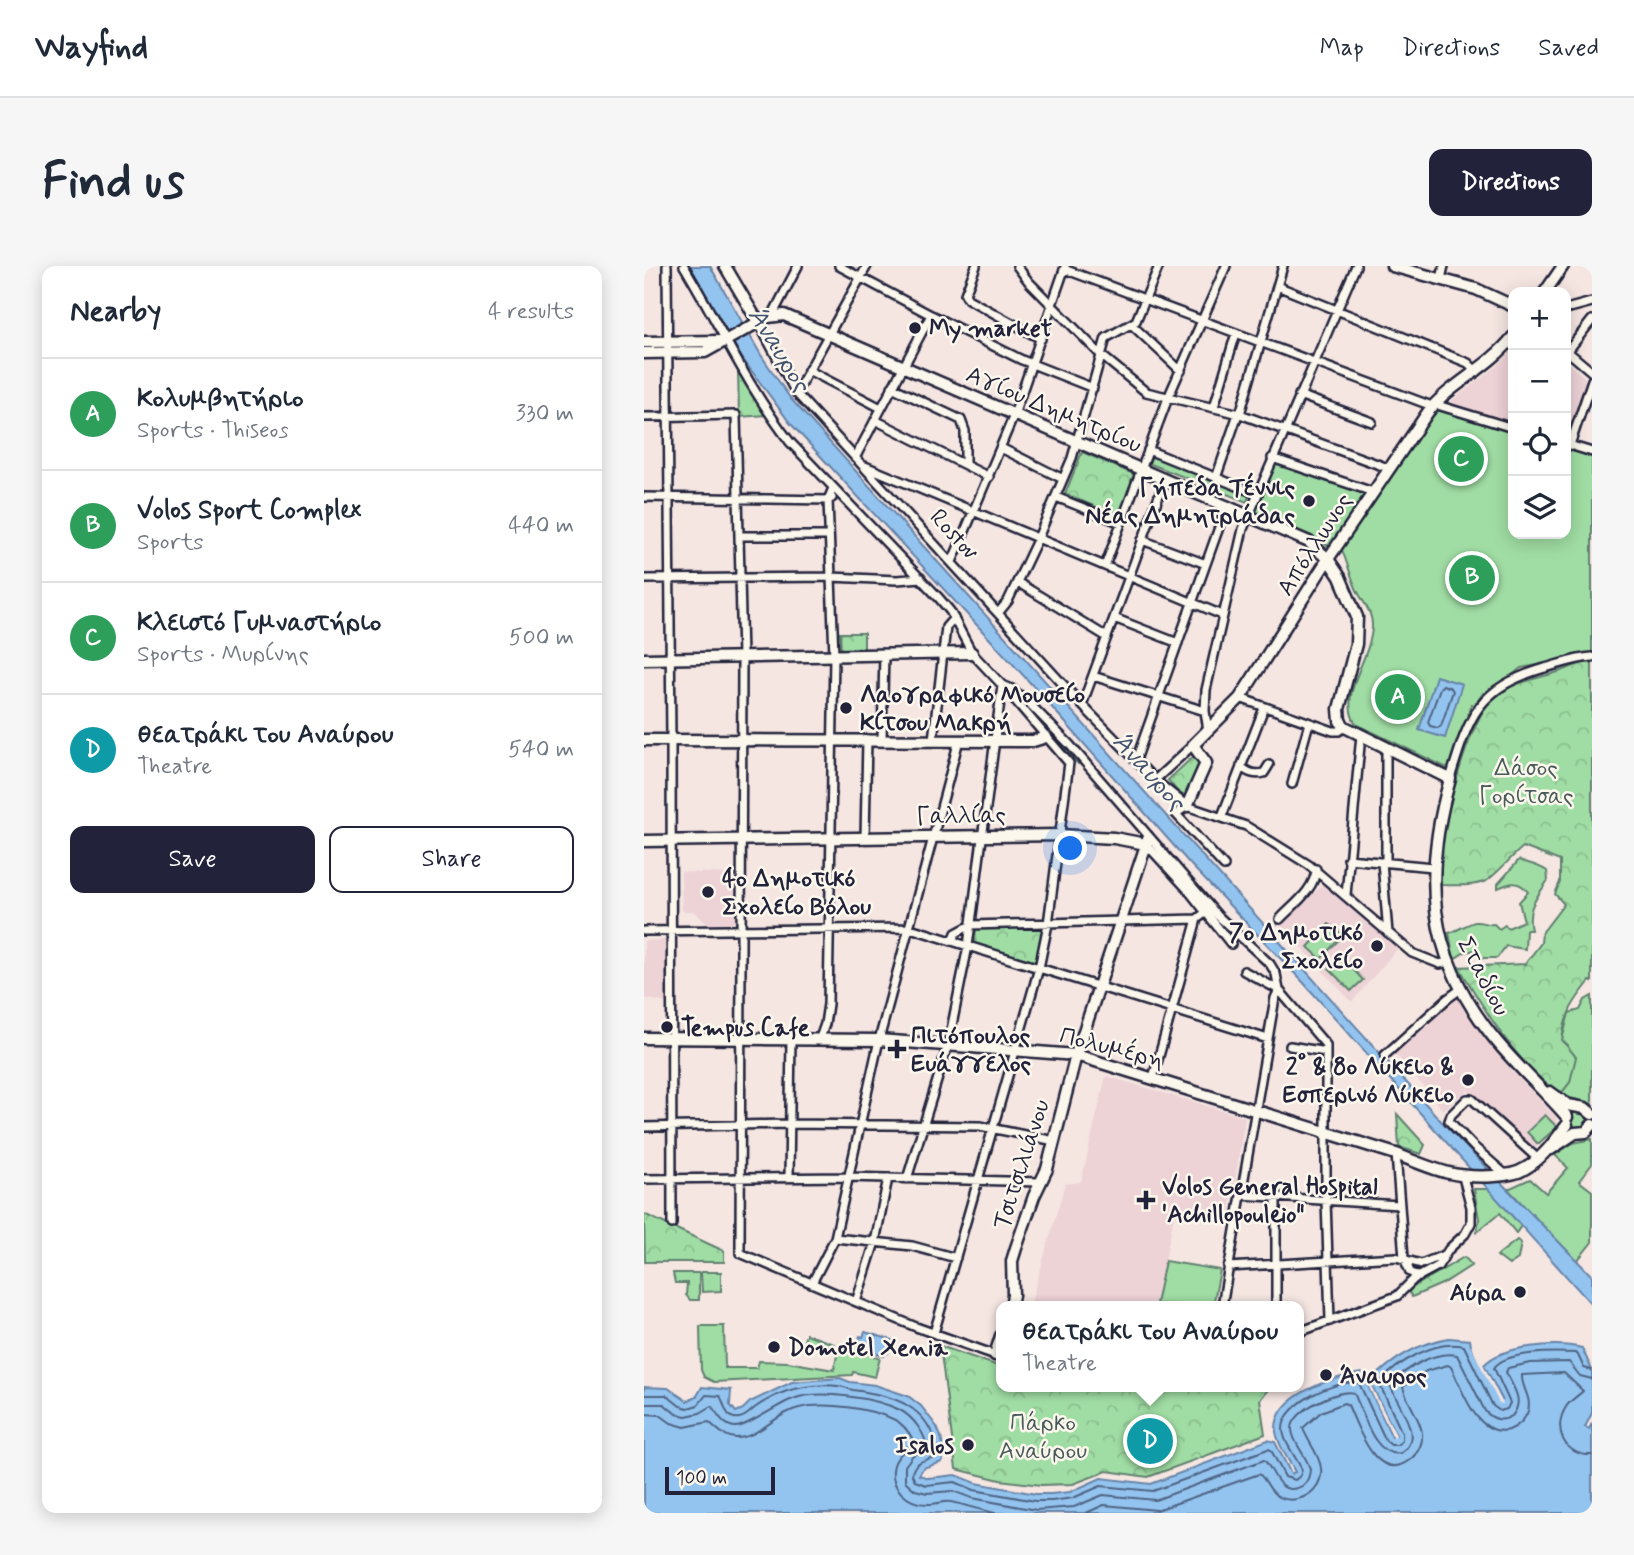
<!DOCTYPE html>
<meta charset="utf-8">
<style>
:root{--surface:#fff;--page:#f6f6f7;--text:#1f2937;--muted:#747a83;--line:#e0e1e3;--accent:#22223b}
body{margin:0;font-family:Mynerve,sans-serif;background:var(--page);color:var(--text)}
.controls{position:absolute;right:21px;top:21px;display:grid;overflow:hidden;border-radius:14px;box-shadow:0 4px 18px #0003}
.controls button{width:63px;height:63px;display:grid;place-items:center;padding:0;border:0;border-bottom:2px solid var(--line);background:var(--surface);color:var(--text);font:35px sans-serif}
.scale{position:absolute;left:21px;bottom:18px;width:110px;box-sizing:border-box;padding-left:7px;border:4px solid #22223b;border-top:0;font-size:19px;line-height:24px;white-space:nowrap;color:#22223b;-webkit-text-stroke:5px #fbf7ec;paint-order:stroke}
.you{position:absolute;left:427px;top:583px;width:24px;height:24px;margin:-18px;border:5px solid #fff;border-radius:50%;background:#1a73e8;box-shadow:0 0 0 10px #1a73e833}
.badge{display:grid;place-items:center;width:46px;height:46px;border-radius:50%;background:var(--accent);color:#fff;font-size:23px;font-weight:700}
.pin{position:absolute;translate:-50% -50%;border:4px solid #fff;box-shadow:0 2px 7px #0006}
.popup{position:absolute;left:352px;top:1035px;width:308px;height:91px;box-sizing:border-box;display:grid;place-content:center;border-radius:14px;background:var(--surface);filter:drop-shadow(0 2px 5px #0005);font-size:23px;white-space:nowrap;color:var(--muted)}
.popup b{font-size:26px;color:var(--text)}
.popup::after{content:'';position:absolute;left:50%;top:100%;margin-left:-14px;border:14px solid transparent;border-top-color:var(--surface)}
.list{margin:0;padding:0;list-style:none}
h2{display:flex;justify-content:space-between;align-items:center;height:91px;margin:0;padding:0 28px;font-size:30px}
h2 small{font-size:23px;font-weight:400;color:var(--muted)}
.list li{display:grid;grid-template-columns:46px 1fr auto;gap:21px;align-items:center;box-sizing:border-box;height:112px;padding:0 28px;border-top:2px solid var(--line)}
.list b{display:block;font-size:26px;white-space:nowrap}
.list p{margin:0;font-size:23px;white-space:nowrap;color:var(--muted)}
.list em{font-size:23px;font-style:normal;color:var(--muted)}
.actions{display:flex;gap:14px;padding:21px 28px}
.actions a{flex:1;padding:16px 0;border:2px solid var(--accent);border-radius:14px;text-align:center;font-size:24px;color:var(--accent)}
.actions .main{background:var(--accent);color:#fff}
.icon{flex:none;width:38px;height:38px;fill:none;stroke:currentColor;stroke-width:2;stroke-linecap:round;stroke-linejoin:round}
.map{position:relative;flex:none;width:948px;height:1247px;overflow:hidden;border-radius:14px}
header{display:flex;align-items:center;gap:42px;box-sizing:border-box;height:98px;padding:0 35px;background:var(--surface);border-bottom:2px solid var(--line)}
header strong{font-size:33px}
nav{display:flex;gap:38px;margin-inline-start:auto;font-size:24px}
.intro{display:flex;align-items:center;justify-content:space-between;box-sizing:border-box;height:168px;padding:0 42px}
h1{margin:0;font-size:49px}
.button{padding:18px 32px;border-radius:14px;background:var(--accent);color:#fff;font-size:24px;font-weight:700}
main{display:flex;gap:42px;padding:0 42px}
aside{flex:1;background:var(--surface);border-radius:14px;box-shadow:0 4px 18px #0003}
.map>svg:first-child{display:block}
.built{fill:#edd2d6}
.green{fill:#a0dda4;stroke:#618070;stroke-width:2}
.forest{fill:url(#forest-crowns);stroke:#618070;stroke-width:2}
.water{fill:#93c4ef;stroke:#6683a7;stroke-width:2}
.pier{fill:#f5e6e2}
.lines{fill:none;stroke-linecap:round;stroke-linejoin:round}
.shore{stroke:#4f6383;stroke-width:2}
.street-casing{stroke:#22223b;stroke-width:12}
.secondary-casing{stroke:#22223b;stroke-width:15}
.street{stroke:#fbf7ec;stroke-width:7}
.secondary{stroke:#fbf7ec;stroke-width:10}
.poi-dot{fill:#22223b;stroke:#fbf7ec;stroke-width:2.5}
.labels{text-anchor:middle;stroke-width:5;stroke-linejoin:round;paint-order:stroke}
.poi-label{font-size:24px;font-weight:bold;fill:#22223b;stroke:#fbf7ec;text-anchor:start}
.street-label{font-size:24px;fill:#22223b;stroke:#fbf7ec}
.park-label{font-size:24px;fill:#485a5a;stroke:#fbf7ec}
.water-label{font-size:26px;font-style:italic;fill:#445371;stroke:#fbf7ec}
</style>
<header>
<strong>Wayfind</strong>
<nav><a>Map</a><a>Directions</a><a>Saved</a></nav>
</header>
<div class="intro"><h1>Find us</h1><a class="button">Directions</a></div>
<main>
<aside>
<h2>Nearby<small>4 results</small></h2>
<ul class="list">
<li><span class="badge" style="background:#2e9e5b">A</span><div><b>Κολυμβητήριο</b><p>Sports · Thiseos</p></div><em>330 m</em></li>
<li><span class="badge" style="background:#2e9e5b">B</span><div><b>Volos Sport Complex</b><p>Sports</p></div><em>440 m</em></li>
<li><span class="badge" style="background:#2e9e5b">C</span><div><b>Κλειστό Γυμναστήριο</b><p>Sports · Μυρίνης</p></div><em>500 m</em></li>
<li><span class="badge" style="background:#0f9aa8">D</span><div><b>θεατράκι του Αναύρου</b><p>Theatre</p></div><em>540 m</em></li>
</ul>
<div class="actions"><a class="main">Save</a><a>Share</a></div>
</aside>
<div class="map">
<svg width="948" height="1247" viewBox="0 0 948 1247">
<defs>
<pattern id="forest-crowns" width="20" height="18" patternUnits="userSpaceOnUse" patternTransform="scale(1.75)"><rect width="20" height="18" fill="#a0dda4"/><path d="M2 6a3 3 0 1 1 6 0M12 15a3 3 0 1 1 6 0" fill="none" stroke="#8abd8e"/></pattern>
</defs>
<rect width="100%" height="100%" fill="#f5e6e2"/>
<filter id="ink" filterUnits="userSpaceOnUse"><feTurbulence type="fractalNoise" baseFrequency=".0143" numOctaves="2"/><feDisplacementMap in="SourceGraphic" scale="14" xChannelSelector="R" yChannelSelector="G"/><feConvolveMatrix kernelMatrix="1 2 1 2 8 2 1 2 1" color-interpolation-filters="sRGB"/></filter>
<g filter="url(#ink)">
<path class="built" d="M869,84V159L802,139L852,101Z
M922,95L940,111L942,120L929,158L922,155Z
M37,606L90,608L91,657L64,658L49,645H38Z
M681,616L754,682L708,736L637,660Z
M22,674L24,737L0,732V675Z
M813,730L839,771L866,803L912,851L913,861L888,885L823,824L799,844L750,786Z
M462,810L601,851L584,958L530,949L512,1040H386L421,918L437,916Z"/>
<path class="green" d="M791,141L869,164V268H922V180L948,188V389L877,402L844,428L839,427L831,439L827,438L808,502L805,503L712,458C693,429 727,393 728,361C729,345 718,336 712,322C707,310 703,298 699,286L609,247L630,195L732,229Z
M367,427L385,442L437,496L434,498Z
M875,594C885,598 893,598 903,605L904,614C893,632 882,641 887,664H882L881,683L862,680L853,692H838L831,684L821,686L810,693L805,667C813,665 826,656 832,656C839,656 843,659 850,658L855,663L861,659L864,662L880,655L875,636L884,626C875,614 867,616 854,622V618Z
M685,658L699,669L677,693L664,681Z
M698,691L719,714L707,725L685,703Z
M948,730V838L916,829L926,816L924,779L918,774L925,747L936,744L941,734Z
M926 854a10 10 0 1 1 20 0a10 10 0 1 1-20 0Z
M901,849L913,861L894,878L883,866Z
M948,873V898L935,915L948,925V976L933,995L864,923L886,913L902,927L924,902L911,889L929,877Z
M830,923H845L877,960L872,967L856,947L833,966L835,953Z
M521,995L576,1004L569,1040L512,1038Z
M57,1006H77V1025L58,1026Z
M29,1007H55V1034H46L42,1029L43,1017H31Z
M56,1060H80L81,1102H113L115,1095L144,1096L190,1104L195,1080L236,1092L231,1111L209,1106L208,1109L70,1116L60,1111L57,1104Z
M162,1068L190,1078L187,1084L159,1078Z"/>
<path class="forest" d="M94,103L122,149L95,151Z
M438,186L492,209L476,251L421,228Z
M507,190L605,229L603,236L504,197Z
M196,367H220V383L197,384Z
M948,393V716L946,715C930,735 921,747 918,774L932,791L926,816L916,829C871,795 843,748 815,701L881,698L897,677L898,667L920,638L911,628L916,616V595L879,581C870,588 849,612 842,615C828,621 812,619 797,619C789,585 823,455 849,432C869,415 899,412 923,403C932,400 939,395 948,393Z
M551,489L558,497L542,531L533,525L524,514Z
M332,661L397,662L399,664L393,695L392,697L331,678Z
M753,848L781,879L777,888L755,881Z
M0,948L80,985V996H1Z
M873,974L877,977L874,993L865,999L853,990L855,988Z
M820,991L828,999L800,1017L768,1031L765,1026L768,1022Z
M296,1080L357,1101V1121H626L616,1134L621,1168L504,1211L463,1205L429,1218L397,1219L356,1214L312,1203Z"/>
<path class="water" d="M46,0H66L117,89L146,132L797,855L948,1010V1039L658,715L546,598L390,421L146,157L98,92Z
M792,410L818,418L801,472L775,464Z
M221,1066L248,1074L244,1087L242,1086L240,1090L213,1082L216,1070L219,1071Z
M805,1072L826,1074L827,1080L859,1135L840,1099C858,1079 914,1076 938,1082L948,1104V1147L941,1161L945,1163L948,1157V1247H0V1121L24,1122L43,1135L53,1130L58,1121L87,1124L86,1139L92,1146L99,1143L106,1136L148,1116L196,1112L206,1116L231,1119L264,1130L277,1140L293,1161L297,1171L300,1187L298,1196L279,1202L275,1209L284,1212L312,1209L332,1217L392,1228H407L426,1226L457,1212L507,1218L624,1174L631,1176L647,1208L651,1206C645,1194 633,1178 632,1165C630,1128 690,1111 718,1107L748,1171L752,1169L726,1116C748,1093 774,1077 805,1072Z"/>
<path class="pier" d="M827,1080H830L859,1138L855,1137Z
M720,1106L752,1169L750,1173L718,1107Z"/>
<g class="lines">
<path class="shore" d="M799,419L807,422L809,425L797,460L794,462L786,460L784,456L796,422Z
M0,1129H22L36,1140L44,1142L54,1139L62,1129L76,1130C81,1137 81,1154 95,1152C103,1151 106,1145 112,1141C122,1134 139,1125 151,1123C163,1120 181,1118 194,1120C199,1120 204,1123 209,1124C248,1129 285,1139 293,1184L290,1191C279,1195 269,1196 268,1209L271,1215L282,1219L311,1216L330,1224L391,1235H408L429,1232L457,1220L509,1225L624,1183L627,1184L641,1211L651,1214L656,1210L658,1204C653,1192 639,1176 639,1163C639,1137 693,1113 715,1117L742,1175L747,1179H753L758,1175V1167L735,1117C754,1096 791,1073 820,1080L849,1140L856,1145L863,1143L866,1137L850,1102C861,1085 911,1086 931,1087L934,1089L940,1102L948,1104
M0,1138H20L32,1148L42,1150L56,1147L68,1140C74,1148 79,1160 91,1161C102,1162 134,1138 149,1133C175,1123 231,1132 256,1144C269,1151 282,1168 283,1183L269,1189L261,1200V1215L271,1224L283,1227L309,1225L328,1232L392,1244L430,1241L459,1229L511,1234L620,1194C630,1203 633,1228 653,1222C662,1220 665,1213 666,1204C664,1191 649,1178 648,1164C646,1145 695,1122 710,1127C719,1146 730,1193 757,1187C782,1170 752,1139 746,1118C762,1103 790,1084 813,1089L841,1145C849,1154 858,1156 868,1150C881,1135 869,1121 862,1106L864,1102L886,1097L925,1096L936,1110L948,1113
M0,1148L16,1149L27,1157L41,1161L65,1156C73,1163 80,1171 92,1172C115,1172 132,1147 155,1142C181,1136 227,1142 251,1154C259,1158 265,1166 269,1174C265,1183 253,1187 250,1199C244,1221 264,1239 285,1238C292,1238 300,1235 307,1236C322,1239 336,1244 351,1247
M442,1247L460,1239L513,1244L615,1208C622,1213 624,1223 632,1229C651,1242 680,1226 677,1202C675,1187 663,1175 659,1162L677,1146L700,1137L704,1139C714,1161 733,1222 768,1192C775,1186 779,1176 778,1167C776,1151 763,1137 759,1121L782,1105L804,1099L807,1101C818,1122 832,1172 865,1164C873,1161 881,1154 884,1145C888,1131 877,1121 878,1109L920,1107L939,1125C934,1130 926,1134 922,1141C908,1163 920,1190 948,1189"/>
<defs>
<path id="street" d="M23,0L27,474L28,958
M40,0C75,58 104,122 146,176L295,332L306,345L328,387L358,419L368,423L384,436L426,479L574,650L626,698L632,708L635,724L682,779V934L686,1055
M195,0L287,49L378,94L449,122
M332,0L321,28L324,33L397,73
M373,0L385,16L457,89L502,126L596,148L744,202
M420,3L788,140
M797,13L800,0
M633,20L824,97L833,106
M922,43L948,36
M129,48L154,0
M114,56L152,127L438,439L511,514L543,540L602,560L665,599L768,687L796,698L804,696
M487,58L537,105
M922,84L948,106
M923,86L948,54
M164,104L237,142
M248,121L317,154L321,165V199
M152,127L223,0
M655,129L728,156
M790,138L869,162
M570,141L592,67
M596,148L639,0
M0,151L92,149L98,391L96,987L272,1061L357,1091
M231,154L345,211
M922,178L948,186
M926,179L948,114
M357,182L419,213
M504,184L613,228
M211,192L287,49
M628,192L729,226
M221,200L578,349
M572,212L594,148
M0,231L184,234L188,232
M412,231L477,257
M96,270H185
M498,274L562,298
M308,296L370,149L421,1
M461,300L524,132L582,0
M0,313L187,311L253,314L277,312
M373,316L463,371
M355,346L364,335L394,272L428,192L462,72L492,55L515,0
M470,352L534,377
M449,410L561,445
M596,432L689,465H695L701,461
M438,439L521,213
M564,465L561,445L562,424L599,263L712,0
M238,473L240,388
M289,474L302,361L310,352
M742,481V596
M492,494L583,239
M597,500C603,507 612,509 620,507L625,499
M806,513C825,450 833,422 901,402C916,398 932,392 948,391
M511,514L549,479
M648,518L665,457
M543,540L532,548L580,600
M578,550L620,442
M221,572L223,473
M502,578L545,625L587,678
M704,593L789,601
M738,596L744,667
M702,629L717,469
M636,653C649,639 671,624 672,603
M0,665L266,662L624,773
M309,675L312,667L327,659L553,653L561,647
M176,772L181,758L184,738L190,389L184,234L189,222
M646,780L682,786
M741,789L803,733L818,722
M509,812L553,653
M0,861L145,858L336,860L411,875
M752,888L760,992L766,1006L775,1011
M862,909L830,881L805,855L807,849L823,833H828L894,893
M145,911L147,772
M0,913L203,911L397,916
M263,913L304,779L324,680L358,420
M597,929L755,939
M632,932V1040
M191,972L268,980L312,992
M584,1001L752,991L777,998L800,989
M168,1017L191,972L235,774L315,474
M212,1036L231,976L244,912
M578,1040L631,732L635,724L600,705
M655,1066L753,1030L770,1013L794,1000L805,983L821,968L827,957V941L819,911
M290,1067L395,702L404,658L425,497L358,419"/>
<path id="secondary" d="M81,0L114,56
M748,0L832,23L869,40
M901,26L919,0
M0,76L78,75
M0,87L61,86L124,51L140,49L665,276L684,293L696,311L713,351L712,378L695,443L696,455L701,461L806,513C779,609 783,687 846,767C869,797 898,822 923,851
M0,393L328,387
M0,474L389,475L402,471
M543,540L562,497L549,479L596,432L684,293L784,146C806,118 844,102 869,71
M0,575L416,569L470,572L502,578
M0,772L235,774L432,789L752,888C789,903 810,913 851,910C862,909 873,908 882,902C899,892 911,874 923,859
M906,826L924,839L941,842L948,848
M907,883L931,867L942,866L948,859
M367,1040L369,1029L368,995L372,982L390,930L403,903L432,789L504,573
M351,1089L357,1070"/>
</defs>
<use href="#street" class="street-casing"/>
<use href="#secondary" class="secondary-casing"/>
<use href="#street" class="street"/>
<use href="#secondary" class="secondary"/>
</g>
</g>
<g class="poi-dot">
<circle cx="271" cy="62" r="7"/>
<circle cx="665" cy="235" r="7"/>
<circle cx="202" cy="442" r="7"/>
<circle cx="64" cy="626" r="7"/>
<circle cx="733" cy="680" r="7"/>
<circle cx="23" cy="761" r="7"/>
<path d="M249.5 772.5h7v7h7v7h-7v7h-7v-7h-7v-7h7z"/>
<circle cx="824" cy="814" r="7"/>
<path d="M498.5 923.5h7v7h7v7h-7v7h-7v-7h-7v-7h7z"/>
<circle cx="876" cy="1026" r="7"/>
<circle cx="130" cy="1081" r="7"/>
<circle cx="682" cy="1109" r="7"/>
<circle cx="324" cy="1179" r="7"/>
</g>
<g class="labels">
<g class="poi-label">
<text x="285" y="70">My market</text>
<text x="651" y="229" text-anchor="end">Γήπεδα Τέννις<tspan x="651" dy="28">Νέας Δημητριάδας</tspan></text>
<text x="216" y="436">Λαογραφικό Μουσείο<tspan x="216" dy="28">Κίτσου Μακρή</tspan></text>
<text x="78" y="620">4ο Δημοτικό<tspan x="78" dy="28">Σχολείο Βόλου</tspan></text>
<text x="719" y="674" text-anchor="end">7ο Δημοτικό<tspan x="719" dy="28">Σχολείο</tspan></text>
<text x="37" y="769">Tempus Cafe</text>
<text x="267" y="777">Πιτόπουλος<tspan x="267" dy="28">Ευάγγελος</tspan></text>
<text x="810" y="808" text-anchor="end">2° &amp; 8ο Λύκειο &amp;<tspan x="810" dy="28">Εσπερινό Λύκειο</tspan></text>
<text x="518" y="928">Volos General Hospital<tspan x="518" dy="28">'Achillopouleio"</tspan></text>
<text x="862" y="1034" text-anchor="end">Αύρα</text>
<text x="144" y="1089">Domotel Xenia</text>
<text x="696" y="1117">Άναυρος</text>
<text x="310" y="1187" text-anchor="end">Isalos</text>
</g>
<g class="street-label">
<text transform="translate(410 143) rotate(23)" y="8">Αγίου Δημητρίου</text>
<text transform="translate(311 268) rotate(47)" y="8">Rostov</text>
<text transform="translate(670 278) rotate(-57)" y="8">Απόλλωνος</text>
<text transform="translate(317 549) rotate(-1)" y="8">Γαλλίας</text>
<text transform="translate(840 710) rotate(62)" y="8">Σταδίου</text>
<text transform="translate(468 781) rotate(14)" y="8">Πολυμέρη</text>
<text transform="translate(377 898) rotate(-72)" y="8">Τσιτσιλιάνου</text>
</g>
<g class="park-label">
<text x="882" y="509">Δάσος<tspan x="882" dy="28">Γορίτσας</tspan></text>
<text x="399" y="1164">Πάρκο<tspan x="399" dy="28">Αναύρου</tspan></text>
</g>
<g class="water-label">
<text transform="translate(136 83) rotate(58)" y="9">Άναυρος</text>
<text transform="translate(506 505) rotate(48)" y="9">Άναυρος</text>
</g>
</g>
</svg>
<div class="controls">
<button>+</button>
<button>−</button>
<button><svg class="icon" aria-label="locate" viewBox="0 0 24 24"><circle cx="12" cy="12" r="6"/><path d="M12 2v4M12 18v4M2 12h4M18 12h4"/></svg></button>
<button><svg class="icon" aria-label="layers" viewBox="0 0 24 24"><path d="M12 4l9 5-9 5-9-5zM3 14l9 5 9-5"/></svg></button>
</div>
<div class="scale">100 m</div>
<div class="you"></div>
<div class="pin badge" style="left:754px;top:431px;background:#2e9e5b">A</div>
<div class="pin badge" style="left:828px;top:312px;background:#2e9e5b">B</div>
<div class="pin badge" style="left:817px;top:193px;background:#2e9e5b">C</div>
<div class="pin badge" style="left:506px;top:1175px;background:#0f9aa8">D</div>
<div class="popup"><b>θεατράκι του Αναύρου</b>Theatre</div>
</div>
</main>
